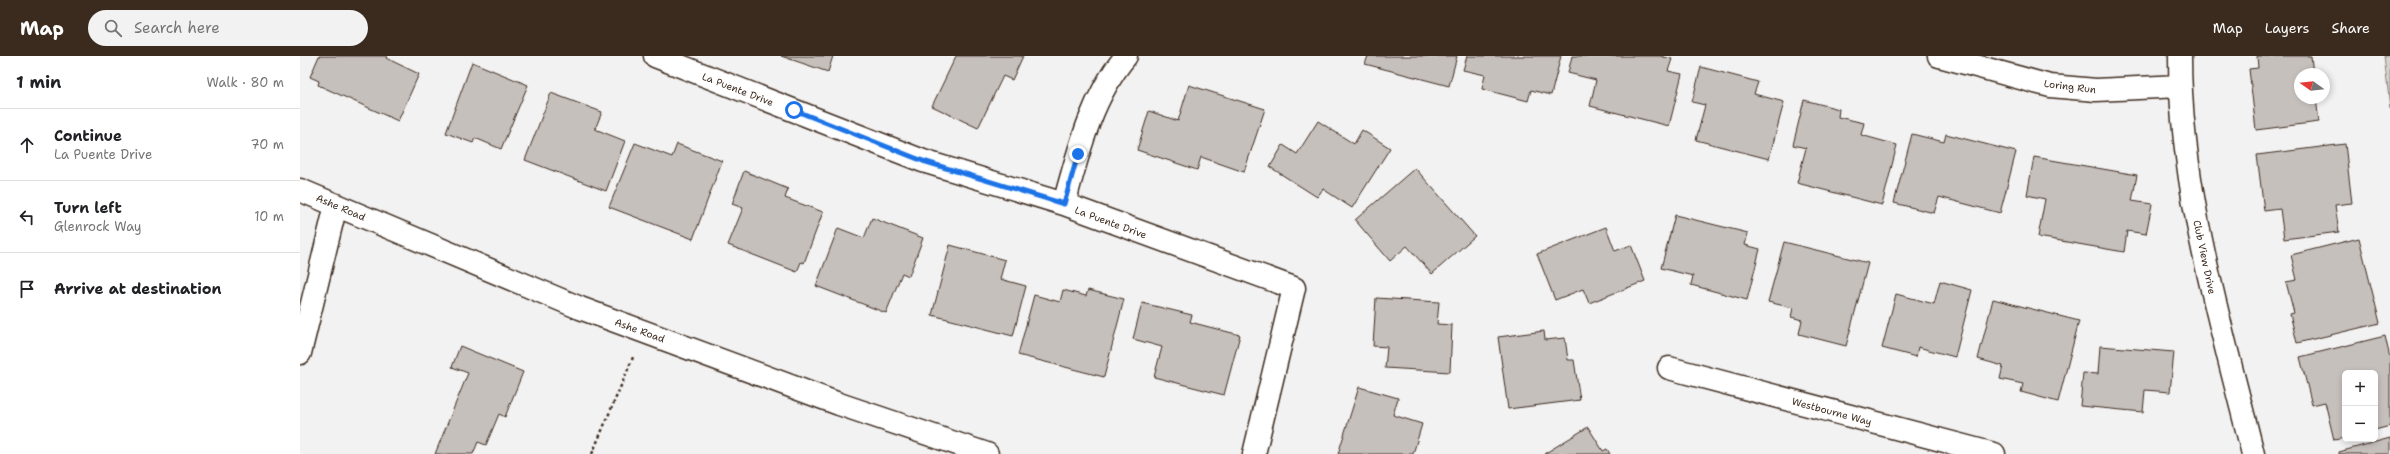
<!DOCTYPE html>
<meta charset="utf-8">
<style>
:root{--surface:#fff;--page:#f2f2f2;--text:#202124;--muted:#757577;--line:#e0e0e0;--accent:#3b2a1e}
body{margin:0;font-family:"Shantell Sans",sans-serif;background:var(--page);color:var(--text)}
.controls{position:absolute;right:12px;bottom:12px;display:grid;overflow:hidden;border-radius:6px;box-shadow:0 2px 6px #0003}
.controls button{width:36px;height:36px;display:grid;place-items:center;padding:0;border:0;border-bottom:1px solid var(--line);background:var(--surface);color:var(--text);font:20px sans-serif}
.compass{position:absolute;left:1994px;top:12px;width:36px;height:36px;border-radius:50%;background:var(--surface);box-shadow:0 2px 6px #0003;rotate:285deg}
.stop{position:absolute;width:12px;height:12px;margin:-9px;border:3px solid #1a73e8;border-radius:50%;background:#fff}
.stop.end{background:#1a73e8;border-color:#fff;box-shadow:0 1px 4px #0008}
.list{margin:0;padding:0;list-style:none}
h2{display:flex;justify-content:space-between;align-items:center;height:52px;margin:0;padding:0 16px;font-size:17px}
h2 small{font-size:13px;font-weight:400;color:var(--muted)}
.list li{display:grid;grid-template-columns:26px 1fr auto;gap:12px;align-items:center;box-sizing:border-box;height:72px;padding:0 16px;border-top:1px solid var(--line)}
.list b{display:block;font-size:15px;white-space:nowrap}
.list p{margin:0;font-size:13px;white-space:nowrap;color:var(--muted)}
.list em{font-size:13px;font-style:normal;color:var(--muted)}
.icon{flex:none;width:22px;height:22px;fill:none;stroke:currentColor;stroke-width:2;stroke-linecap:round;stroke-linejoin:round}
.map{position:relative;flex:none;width:2090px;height:398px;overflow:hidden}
header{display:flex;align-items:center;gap:24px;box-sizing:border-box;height:56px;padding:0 20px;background:var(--accent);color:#fff}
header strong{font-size:19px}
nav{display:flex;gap:22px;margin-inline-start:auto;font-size:14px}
.search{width:280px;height:36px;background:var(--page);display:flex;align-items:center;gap:10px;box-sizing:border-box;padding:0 14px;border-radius:22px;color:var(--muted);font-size:15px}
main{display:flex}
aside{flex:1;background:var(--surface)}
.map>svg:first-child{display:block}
.green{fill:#d8d5d2;stroke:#8a8078}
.building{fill:#c6c0bd;stroke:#3b2a1e}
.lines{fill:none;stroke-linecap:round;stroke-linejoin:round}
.minor-casing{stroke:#3b2a1e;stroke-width:25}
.path{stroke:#3b2a1e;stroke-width:2.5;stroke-dasharray:3 3;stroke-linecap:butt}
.minor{stroke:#fff;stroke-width:22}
.route{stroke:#1a73e8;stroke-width:5}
.labels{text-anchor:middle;stroke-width:3.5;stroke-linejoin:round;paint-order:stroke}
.street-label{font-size:10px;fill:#3b2a1e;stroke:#fff}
</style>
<header>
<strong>Map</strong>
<div class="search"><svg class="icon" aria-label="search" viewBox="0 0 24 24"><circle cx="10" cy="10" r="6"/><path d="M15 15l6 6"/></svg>Search here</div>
<nav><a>Map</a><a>Layers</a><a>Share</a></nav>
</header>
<main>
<aside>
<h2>1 min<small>Walk · 80 m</small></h2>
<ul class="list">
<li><svg class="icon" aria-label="ahead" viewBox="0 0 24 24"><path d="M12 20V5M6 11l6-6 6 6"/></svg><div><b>Continue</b><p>La Puente Drive</p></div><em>70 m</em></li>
<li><svg class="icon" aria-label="left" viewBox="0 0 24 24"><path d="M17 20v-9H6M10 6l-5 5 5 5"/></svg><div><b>Turn left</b><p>Glenrock Way</p></div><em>10 m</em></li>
<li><svg class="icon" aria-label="arrive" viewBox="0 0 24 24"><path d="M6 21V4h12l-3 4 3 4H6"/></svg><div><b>Arrive at destination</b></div></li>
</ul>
</aside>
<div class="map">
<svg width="2090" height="398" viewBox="0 0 2090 398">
<rect width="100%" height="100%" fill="#f3f2f2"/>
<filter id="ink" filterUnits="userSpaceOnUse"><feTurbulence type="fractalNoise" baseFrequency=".025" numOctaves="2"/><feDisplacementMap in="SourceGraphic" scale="8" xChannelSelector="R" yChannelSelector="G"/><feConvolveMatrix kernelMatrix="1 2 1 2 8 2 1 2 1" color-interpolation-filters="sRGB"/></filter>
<g filter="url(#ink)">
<path class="green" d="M2084,0H2090V52Z"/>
<path class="building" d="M19,0H87L86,2L119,18L98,65L18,29L19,25L10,21Z
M481,0H533L528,16Z
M656,0H723L712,24L703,20L678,72L632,50Z
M1068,0H1157L1149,30L1065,8Z
M1167,0H1261L1251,39L1231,34L1228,45L1182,33L1185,19L1163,14Z
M1272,0H1360L1372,3L1368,15L1382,18L1369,70L1290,50L1296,24L1268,17Z
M1957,0H2011L2013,18H2000V42H2016L2019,66L1956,74L1949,13L1958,12Z
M172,6L228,29L201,93L175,82L173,87L146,77Z
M1401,11L1458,26L1454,38L1484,46L1469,103L1396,84L1405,49L1392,46Z
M889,29L965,53L944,116L901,101L897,114L837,94L849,55L878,65Z
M251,37L302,56L295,73L325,85L306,135L225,104Z
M1504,44L1539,53L1538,61L1564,67L1561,79L1597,89L1582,149L1497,127L1506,92L1493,89Z
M1018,65L1054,88L1062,74L1090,92L1052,152L1023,133L1017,141L970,111L983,89L997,98Z
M1612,78L1644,86L1646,78L1716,96L1700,157L1639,141L1634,157L1594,147Z
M335,87L372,101L377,88L422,105L393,183L309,151Z
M2045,88L2052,147L2035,149L2039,176L1984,183L1980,153L1964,155L1957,99Z
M1734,101L1837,119L1832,145L1852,148L1846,178L1827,175L1824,196L1738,181L1745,143L1727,139Z
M1115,112L1175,180L1132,218L1107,190L1090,205L1055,164Z
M444,115L488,133L485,142L523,156L504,207L501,206L497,216L428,189L443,152L432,148Z
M1375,159L1448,177L1445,189L1460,193L1447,244L1391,229L1393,220L1361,212Z
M572,162L623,182L609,220L602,217L586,257L516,230L538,172L564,182Z
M1306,171L1315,195L1331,189L1345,225L1289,247L1283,233L1255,244L1237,198Z
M2059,182L2080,267L1997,287L1990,258L1994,257L1986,226L1997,224L1991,199Z
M1484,186L1568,207L1546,290L1499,278L1502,264L1491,261L1493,252L1468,246Z
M650,189L705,204L700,223L726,230L713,280L632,259Z
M1640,225L1672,234L1655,301L1618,291L1616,301L1582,292L1596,238L1634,248Z
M763,234L786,240L788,234L824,243L804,321L718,299L734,239L760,246Z
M1076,242L1139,246L1137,268L1152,269L1150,316L1085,312L1087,291L1073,290Z
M1693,243L1779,265L1758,346L1721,336L1723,328L1700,323L1703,310L1678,303Z
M842,247L892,259L890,266L940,279L924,339L854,321L862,291L833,283Z
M1244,275L1245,284L1265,282L1268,304H1274L1280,344L1208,353L1198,281Z
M2085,280L2090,302V370L2075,374V317H2045V382L2034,384L2025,346L2012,349L2000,301Z
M160,290L223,316L205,361L199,358L186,389L178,386L173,398H135L168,317L152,311Z
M1800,290L1874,296L1870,336L1845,334L1843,356L1780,350L1783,317L1798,318Z
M1059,331L1098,342L1093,359L1122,368L1113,398H1038Z
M1288,371L1303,395L1307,393L1310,398H1244Z
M2090,382V398H2039V396Z"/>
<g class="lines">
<defs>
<path id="minor" d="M355,0L623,105L764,148L994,232L954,398
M1639,0L1750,30L1796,34L1880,30
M1880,0C1880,135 1921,268 1953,398
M0,134L280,252L539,348L687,398
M764,148C778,97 791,42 826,0
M0,297L36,149
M1369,312L1694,398"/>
</defs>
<use href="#minor" class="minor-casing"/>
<path class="path" d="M292,398L334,299"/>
<use href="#minor" class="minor"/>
</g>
</g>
<g class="lines" filter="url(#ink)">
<path class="route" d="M494,54L623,105L764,148L778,98"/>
</g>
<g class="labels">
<g class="street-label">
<text transform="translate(1770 30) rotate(7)" y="4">Loring Run</text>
<text transform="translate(438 33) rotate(21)" y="4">La Puente Drive</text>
<text transform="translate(41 151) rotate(23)" y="4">Ashe Road</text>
<text transform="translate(811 166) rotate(20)" y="4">La Puente Drive</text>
<text transform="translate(1905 201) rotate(78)" y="4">Club View Drive</text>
<text transform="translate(340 274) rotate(20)" y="4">Ashe Road</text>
<text transform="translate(1532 355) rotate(15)" y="4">Westbourne Way</text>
</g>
</g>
</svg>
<div class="controls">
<button>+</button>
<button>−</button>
</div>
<svg class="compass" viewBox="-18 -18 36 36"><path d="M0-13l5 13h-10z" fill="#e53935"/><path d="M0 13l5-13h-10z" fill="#757577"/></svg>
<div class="stop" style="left:494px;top:54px"></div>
<div class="stop end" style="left:778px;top:98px"></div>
</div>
</main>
